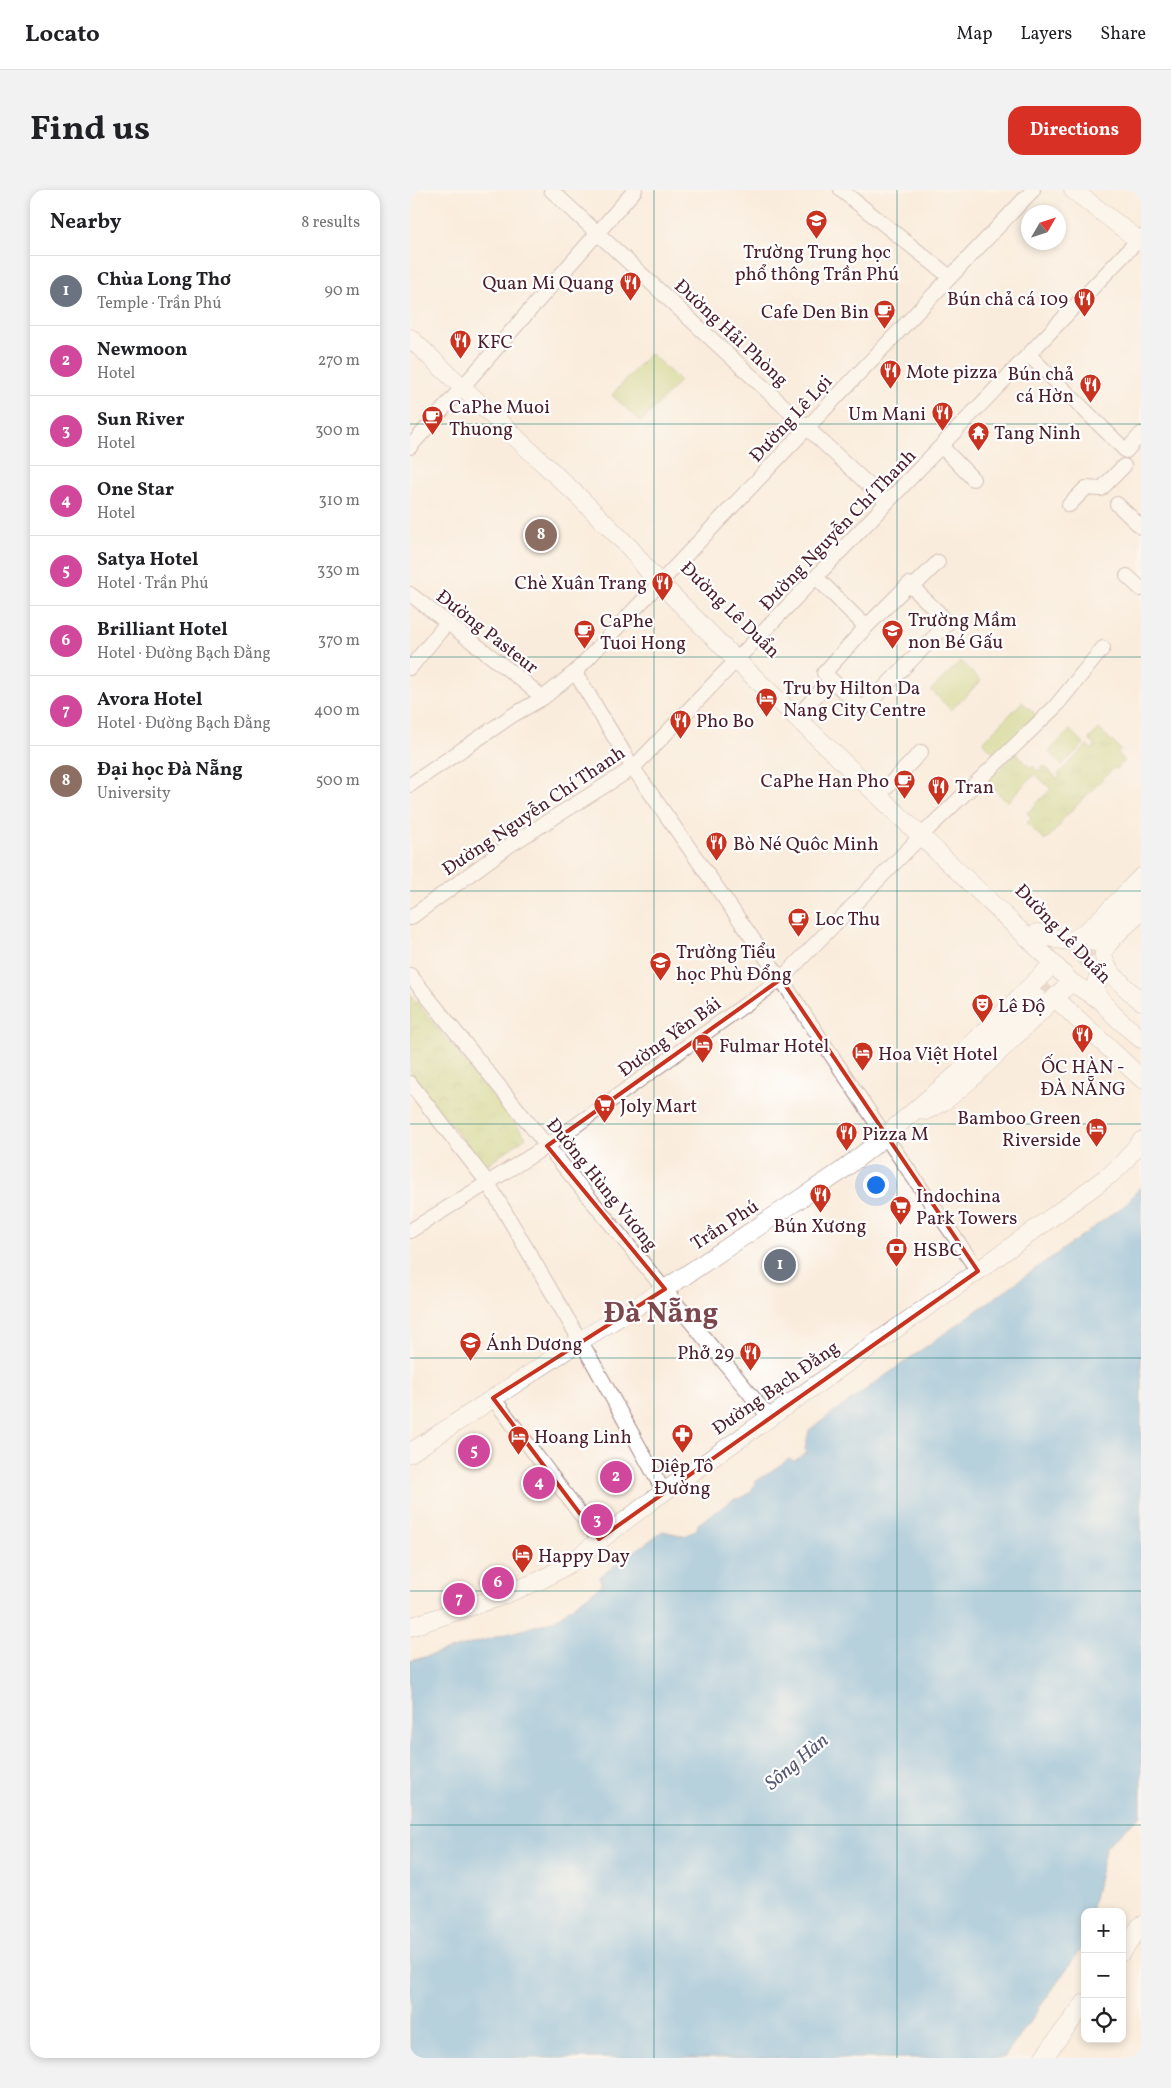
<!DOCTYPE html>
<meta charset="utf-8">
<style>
:root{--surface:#fff;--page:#f2f2f2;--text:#202124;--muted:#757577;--line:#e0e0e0;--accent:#d93025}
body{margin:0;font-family:Vollkorn,serif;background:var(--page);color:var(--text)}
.controls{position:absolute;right:15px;bottom:15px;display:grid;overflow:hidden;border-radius:10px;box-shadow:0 2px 8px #0003}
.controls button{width:45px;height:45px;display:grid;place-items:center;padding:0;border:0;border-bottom:1px solid var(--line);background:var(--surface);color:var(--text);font:25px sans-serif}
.compass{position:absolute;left:611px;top:15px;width:45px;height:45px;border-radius:50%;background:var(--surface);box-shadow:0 2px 8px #0003;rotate:51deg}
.you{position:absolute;left:465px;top:994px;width:18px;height:18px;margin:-12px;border:4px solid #fff;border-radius:50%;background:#1a73e8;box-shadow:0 0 0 8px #1a73e833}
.badge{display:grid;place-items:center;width:32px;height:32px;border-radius:50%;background:var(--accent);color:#fff;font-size:16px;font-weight:700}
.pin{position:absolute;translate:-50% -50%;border:2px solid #fff;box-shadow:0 1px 5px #0006}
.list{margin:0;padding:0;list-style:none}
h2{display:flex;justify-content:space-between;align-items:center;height:65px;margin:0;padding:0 20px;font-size:21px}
h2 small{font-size:16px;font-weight:400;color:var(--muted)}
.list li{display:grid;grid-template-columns:32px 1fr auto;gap:15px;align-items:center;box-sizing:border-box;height:70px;padding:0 20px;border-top:1px solid var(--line)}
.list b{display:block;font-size:19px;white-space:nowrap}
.list p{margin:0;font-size:16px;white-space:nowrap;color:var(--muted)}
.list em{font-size:16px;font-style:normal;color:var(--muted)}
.icon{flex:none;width:28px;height:28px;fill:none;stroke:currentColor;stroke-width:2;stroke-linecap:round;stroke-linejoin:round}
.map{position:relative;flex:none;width:731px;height:1868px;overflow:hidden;border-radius:15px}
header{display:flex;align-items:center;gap:30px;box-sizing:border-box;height:70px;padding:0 25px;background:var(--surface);border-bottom:1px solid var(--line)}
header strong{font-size:24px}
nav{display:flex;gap:28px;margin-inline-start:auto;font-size:18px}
.intro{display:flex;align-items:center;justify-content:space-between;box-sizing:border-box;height:120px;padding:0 30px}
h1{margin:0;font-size:35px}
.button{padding:12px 22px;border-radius:15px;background:var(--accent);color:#fff;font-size:18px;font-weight:700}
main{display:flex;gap:30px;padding:0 30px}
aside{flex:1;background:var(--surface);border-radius:15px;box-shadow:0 2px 8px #0003}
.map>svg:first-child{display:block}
.grass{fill:url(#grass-tufts);stroke:#847850}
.park{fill:url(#park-crowns);stroke:#847850}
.pitch{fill:#bed074;stroke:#847850}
.water{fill:#65addc;stroke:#586684}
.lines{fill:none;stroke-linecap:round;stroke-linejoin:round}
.major-tunnel{stroke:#d6c3b9;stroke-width:18;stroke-dasharray:18 9;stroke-linecap:butt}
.minor-casing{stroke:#a28684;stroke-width:16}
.major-casing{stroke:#a28684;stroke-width:19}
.minor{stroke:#fff;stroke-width:14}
.major{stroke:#fff;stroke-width:18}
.marked{fill:none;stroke:#c8321e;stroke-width:4;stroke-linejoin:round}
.grid{fill:none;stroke:#0f766e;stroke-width:1;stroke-opacity:0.55}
.labels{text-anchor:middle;stroke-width:4.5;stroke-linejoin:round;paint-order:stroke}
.poi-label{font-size:19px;fill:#4a1f2b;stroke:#fff;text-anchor:start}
.street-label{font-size:19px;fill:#4a1f2b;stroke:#fff}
.water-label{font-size:20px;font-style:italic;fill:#555872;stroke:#fff}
.town-label{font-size:29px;font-weight:bold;fill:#7c484e;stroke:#fff}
</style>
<header>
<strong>Locato</strong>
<nav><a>Map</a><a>Layers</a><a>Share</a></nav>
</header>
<div class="intro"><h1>Find us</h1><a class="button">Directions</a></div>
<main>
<aside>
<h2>Nearby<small>8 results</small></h2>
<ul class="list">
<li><span class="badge" style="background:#6b7280">1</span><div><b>Chùa Long Thơ</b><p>Temple · Trần Phú</p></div><em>90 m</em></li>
<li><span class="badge" style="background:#d1479c">2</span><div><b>Newmoon</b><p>Hotel</p></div><em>270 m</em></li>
<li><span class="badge" style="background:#d1479c">3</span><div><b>Sun River</b><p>Hotel</p></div><em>300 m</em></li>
<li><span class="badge" style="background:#d1479c">4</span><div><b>One Star</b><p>Hotel</p></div><em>310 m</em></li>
<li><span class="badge" style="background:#d1479c">5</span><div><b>Satya Hotel</b><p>Hotel · Trần Phú</p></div><em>330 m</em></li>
<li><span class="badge" style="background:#d1479c">6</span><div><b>Brilliant Hotel</b><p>Hotel · Đường Bạch Đằng</p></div><em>370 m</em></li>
<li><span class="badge" style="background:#d1479c">7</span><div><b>Avora Hotel</b><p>Hotel · Đường Bạch Đằng</p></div><em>400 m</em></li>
<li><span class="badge" style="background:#8d6e63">8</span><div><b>Đại học Đà Nẵng</b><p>University</p></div><em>500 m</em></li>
</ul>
</aside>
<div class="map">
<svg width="731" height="1868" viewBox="0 0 731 1868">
<defs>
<pattern id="grass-tufts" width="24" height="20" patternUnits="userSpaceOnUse" patternTransform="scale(1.25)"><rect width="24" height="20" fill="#bed074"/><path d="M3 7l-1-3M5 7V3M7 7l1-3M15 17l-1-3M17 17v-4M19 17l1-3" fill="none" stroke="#a5b265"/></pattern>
<pattern id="park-crowns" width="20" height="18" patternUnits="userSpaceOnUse" patternTransform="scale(1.25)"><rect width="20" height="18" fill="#bed074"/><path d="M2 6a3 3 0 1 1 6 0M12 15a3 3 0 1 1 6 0" fill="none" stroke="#a5b265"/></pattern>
</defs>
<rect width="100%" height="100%" fill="#fff"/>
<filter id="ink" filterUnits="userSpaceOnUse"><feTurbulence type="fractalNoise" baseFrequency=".02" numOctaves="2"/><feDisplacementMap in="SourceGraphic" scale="10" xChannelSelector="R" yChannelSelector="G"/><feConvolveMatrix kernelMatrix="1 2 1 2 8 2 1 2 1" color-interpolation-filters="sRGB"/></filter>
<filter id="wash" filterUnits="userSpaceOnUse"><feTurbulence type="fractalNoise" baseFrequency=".0096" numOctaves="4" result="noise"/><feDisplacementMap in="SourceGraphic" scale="20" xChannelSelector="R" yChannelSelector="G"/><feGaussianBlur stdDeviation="1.12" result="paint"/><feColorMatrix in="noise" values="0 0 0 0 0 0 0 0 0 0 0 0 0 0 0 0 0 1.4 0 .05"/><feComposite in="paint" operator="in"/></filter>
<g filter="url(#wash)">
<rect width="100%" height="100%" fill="#f9ecdc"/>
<path class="grass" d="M689,539L711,560L708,563L715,571L706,579L704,578L650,632L651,634L635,651L617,633L622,628L617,623L641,599L625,584L597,612L577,591L606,563L621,578L623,576L628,581L634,576L648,589L650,586L648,584L677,555L682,560L685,556L679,549Z"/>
<path class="park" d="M0,804L116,947L78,974L70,972L0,882Z"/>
<path class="pitch" d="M240,163L270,191L231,232L202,205Z
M551,471L571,491L541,520L521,500Z
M612,512L627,526L588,567L573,552Z
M660,540L674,554L652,575L639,561Z"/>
<path class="water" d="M731,996V1625L696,1656L681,1722H675V1753L594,1868H0V1471L143,1431L192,1395L189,1387L253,1341L275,1346L287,1339L288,1334L324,1309C334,1309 343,1302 345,1292L379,1269L384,1271L397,1263L395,1259L399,1240L715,1015Z"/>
</g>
<g filter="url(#ink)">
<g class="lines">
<path class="major-tunnel" d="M627,808L684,752"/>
<defs>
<path id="minor" d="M141,0L477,312
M431,0L540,87
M619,165L716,261L731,244
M0,257L225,0
M532,257L563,289
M707,314L731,337
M659,315L676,298L691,299L714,276
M717,386L731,399
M407,388L456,437L499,394L531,425L536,435L453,519L414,483L456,437
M503,397L528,372
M0,404L113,491L133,508
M0,478L37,433
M165,482L223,578L371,789L475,946L568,1081
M394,519L421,490
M0,595L103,525L133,508L165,482L623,0
M477,597L511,562
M0,728L100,655L223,578L731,47
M0,785L137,956L359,1227
M0,893L78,993L181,1169L254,1302
M0,1041L137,956L371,789L519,638L645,517L693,458
M83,1208L189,1349"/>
<path id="major" d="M663,0L731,52
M0,148L168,306L221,359L240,383L327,471L620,750L661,792L691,811
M731,722C721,731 701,747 695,759C687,776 719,801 731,811
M627,743C638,746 650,752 661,750C677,747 718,700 731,687
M684,752L731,704
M711,792L704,786L693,785L687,790C679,809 718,837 731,849
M645,808L731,888
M558,858L643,774
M515,921L536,910L560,890L661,792
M0,1263L170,1151L255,1099L430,982L462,957L551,881L627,808
M0,1437L86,1408L131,1390L159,1374L241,1311L568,1081L701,984L712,974L731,951
M712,1762L731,1735
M633,1868L675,1813"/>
</defs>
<use href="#minor" class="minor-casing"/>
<use href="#major" class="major-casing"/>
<use href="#minor" class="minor"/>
<use href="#major" class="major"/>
</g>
</g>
<path d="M0 0H731V1868H0ZM371,789L568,1081L189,1349L83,1208L255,1099L137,956Z" fill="#f9ecdc" fill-opacity=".55" fill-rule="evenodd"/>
<path class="marked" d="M371,789L568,1081L189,1349L83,1208L255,1099L137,956Z"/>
<path class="grid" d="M244,0V1868M487,0V1868M0,234H731M0,467H731M0,701H731M0,934H731M0,1168H731M0,1401H731M0,1635H731"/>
<defs>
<symbol id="school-pin" viewBox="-11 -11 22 30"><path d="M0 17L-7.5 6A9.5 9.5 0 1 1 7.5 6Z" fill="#c8321e" stroke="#fff"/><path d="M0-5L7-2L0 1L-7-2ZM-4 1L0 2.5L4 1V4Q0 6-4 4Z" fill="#fff"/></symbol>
<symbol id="restaurant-pin" viewBox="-11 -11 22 30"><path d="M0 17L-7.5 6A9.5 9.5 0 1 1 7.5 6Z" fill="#c8321e" stroke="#fff"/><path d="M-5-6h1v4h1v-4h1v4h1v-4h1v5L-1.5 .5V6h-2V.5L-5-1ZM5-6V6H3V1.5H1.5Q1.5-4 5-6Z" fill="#fff"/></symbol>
<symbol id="cafe-pin" viewBox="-11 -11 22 30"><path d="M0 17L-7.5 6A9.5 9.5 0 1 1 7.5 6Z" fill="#c8321e" stroke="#fff"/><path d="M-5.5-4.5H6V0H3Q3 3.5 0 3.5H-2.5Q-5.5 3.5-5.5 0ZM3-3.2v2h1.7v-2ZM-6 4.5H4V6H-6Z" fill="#fff"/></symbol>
<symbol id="temple-pin" viewBox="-11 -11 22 30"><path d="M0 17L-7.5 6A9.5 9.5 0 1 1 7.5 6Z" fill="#c8321e" stroke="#fff"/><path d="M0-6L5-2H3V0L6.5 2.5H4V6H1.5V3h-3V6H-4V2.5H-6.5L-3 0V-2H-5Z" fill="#fff"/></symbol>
<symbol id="hotel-pin" viewBox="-11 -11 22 30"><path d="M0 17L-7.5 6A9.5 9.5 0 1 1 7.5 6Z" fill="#c8321e" stroke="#fff"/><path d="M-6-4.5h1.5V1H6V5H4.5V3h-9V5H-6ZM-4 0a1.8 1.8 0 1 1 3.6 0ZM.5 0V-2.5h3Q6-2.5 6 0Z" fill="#fff"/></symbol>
<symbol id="theatre-pin" viewBox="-11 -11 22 30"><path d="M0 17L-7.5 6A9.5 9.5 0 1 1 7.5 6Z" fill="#c8321e" stroke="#fff"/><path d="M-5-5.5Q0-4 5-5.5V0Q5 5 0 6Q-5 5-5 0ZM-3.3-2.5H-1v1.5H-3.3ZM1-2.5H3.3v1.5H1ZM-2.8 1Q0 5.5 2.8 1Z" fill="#fff"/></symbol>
<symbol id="supermarket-pin" viewBox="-11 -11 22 30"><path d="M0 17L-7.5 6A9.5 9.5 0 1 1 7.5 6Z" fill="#c8321e" stroke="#fff"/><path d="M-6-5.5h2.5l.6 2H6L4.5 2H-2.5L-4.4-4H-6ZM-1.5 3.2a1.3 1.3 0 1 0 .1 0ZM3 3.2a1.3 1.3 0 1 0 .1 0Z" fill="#fff"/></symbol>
<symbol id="bank-pin" viewBox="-11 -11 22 30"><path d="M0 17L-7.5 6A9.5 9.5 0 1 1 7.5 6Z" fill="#c8321e" stroke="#fff"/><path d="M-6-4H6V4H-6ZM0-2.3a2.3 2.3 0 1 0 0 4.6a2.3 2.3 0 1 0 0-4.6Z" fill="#fff"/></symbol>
<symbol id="pharmacy-pin" viewBox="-11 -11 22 30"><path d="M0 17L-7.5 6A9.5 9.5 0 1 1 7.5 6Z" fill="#c8321e" stroke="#fff"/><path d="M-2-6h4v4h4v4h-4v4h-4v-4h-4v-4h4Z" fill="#fff"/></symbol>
</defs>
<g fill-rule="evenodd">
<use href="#school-pin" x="394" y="18" width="25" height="34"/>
<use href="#restaurant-pin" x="208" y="80" width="25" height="34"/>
<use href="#restaurant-pin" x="662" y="96" width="25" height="34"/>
<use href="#cafe-pin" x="462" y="108" width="25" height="34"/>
<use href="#restaurant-pin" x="38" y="138" width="25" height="34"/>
<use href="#restaurant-pin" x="468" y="168" width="25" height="34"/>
<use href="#restaurant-pin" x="668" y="182" width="25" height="34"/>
<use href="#restaurant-pin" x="520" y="210" width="25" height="34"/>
<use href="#cafe-pin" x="10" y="214" width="25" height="34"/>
<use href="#temple-pin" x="556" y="230" width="25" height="34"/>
<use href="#restaurant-pin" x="240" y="380" width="25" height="34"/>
<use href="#school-pin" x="470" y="428" width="25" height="34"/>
<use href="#cafe-pin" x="162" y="428" width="25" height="34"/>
<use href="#hotel-pin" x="344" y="496" width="25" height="34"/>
<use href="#restaurant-pin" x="258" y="518" width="25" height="34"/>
<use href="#cafe-pin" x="482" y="578" width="25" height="34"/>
<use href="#restaurant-pin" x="516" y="584" width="25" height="34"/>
<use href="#restaurant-pin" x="294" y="640" width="25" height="34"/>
<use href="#cafe-pin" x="376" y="716" width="25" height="34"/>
<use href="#school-pin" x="238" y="760" width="25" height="34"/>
<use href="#theatre-pin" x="560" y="802" width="25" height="34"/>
<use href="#restaurant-pin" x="660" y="832" width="25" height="34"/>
<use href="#hotel-pin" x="280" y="842" width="25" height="34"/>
<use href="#hotel-pin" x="440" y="850" width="25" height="34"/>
<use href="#supermarket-pin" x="182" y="902" width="25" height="34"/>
<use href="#hotel-pin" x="674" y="926" width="25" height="34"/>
<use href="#restaurant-pin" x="424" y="930" width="25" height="34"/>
<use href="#restaurant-pin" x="398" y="992" width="25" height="34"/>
<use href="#supermarket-pin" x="478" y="1004" width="25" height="34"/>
<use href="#bank-pin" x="474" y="1046" width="25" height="34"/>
<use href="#school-pin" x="48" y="1140" width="25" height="34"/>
<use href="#restaurant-pin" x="328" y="1150" width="25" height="34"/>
<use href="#pharmacy-pin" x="260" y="1232" width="25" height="34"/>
<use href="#hotel-pin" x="96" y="1234" width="25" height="34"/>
<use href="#hotel-pin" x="100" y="1352" width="25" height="34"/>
</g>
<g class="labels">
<g class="poi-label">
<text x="407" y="68" text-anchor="middle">Trường Trung học<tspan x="407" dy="22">phổ thông Trần Phú</tspan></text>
<text x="204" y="99" text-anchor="end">Quan Mi Quang</text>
<text x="658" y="115" text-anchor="end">Bún chả cá 109</text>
<text x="459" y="128" text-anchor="end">Cafe Den Bin</text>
<text x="67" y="158">KFC</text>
<text x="496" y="188">Mote pizza</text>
<text x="664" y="190" text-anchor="end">Bún chả<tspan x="664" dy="22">cá Hờn</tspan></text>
<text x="39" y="223">CaPhe Muoi<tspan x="39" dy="22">Thuong</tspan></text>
<text x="516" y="230" text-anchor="end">Um Mani</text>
<text x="584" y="249">Tang Ninh</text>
<text x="237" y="399" text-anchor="end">Chè Xuân Trang</text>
<text x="498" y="436">Trường Mầm<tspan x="498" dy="22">non Bé Gấu</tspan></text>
<text x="190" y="437">CaPhe<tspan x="190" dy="22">Tuoi Hong</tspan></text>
<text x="373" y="504">Tru by Hilton Da<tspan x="373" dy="22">Nang City Centre</tspan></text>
<text x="286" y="537">Pho Bo</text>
<text x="479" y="597" text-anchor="end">CaPhe Han Pho</text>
<text x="545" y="603">Tran</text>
<text x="323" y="660">Bò Né Quôc Minh</text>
<text x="405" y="735">Loc Thu</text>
<text x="266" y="768">Trường Tiểu<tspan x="266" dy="22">học Phù Đổng</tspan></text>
<text x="588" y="822">Lê Độ</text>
<text x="309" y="862">Fulmar Hotel</text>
<text x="468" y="870">Hoa Việt Hotel</text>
<text x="673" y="883" text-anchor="middle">ỐC HÀN -<tspan x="673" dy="22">ĐÀ NẴNG</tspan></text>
<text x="210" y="922">Joly Mart</text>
<text x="671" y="934" text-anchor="end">Bamboo Green<tspan x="671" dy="22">Riverside</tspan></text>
<text x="452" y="950">Pizza M</text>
<text x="506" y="1012">Indochina<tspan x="506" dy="22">Park Towers</tspan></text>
<text x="410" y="1042" text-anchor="middle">Bún Xương</text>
<text x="503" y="1066">HSBC</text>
<text x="76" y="1160">Ánh Dương</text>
<text x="324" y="1169" text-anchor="end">Phở 29</text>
<text x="124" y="1253">Hoang Linh</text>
<text x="272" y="1282" text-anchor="middle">Diệp Tô<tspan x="272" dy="22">Đường</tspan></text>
<text x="128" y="1372">Happy Day</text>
</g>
<g class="street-label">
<text transform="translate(322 142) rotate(43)" y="7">Đường Hải Phòng</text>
<text transform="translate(380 228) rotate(-47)" y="7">Đường Lê Lợi</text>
<text transform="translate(427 339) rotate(-46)" y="7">Đường Nguyễn Chí Thanh</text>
<text transform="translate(321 419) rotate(44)" y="7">Đường Lê Duẩn</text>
<text transform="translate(78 441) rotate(38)" y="7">Đường Pasteur</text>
<text transform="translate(123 620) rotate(-34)" y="7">Đường Nguyễn Chí Thanh</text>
<text transform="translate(654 743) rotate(46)" y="7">Đường Lê Duẩn</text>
<text transform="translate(259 846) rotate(-36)" y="7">Đường Yên Bái</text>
<text transform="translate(193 994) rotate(51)" y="7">Đường Hùng Vương</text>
<text transform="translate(314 1034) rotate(-33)" y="7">Trần Phú</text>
<text transform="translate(365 1197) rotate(-35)" y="7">Đường Bạch Đằng</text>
</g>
<g class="water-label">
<text transform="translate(386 1571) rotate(-40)" y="7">Sông Hàn</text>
</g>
<g class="town-label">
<text x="251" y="1132">Đà Nẵng</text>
</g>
</g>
</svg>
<div class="controls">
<button>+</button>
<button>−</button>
<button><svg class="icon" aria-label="locate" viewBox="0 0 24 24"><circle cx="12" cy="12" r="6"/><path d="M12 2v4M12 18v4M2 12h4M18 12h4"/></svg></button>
</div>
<svg class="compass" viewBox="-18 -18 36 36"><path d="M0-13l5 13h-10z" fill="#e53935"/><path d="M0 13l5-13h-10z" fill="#757577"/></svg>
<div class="you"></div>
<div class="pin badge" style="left:370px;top:1075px;background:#6b7280">1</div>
<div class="pin badge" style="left:206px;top:1287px;background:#d1479c">2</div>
<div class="pin badge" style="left:187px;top:1330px;background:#d1479c">3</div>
<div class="pin badge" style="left:129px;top:1293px;background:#d1479c">4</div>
<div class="pin badge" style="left:64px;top:1261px;background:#d1479c">5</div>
<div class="pin badge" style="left:88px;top:1393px;background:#d1479c">6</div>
<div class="pin badge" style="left:49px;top:1409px;background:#d1479c">7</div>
<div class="pin badge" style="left:131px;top:345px;background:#8d6e63">8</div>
</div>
</main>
